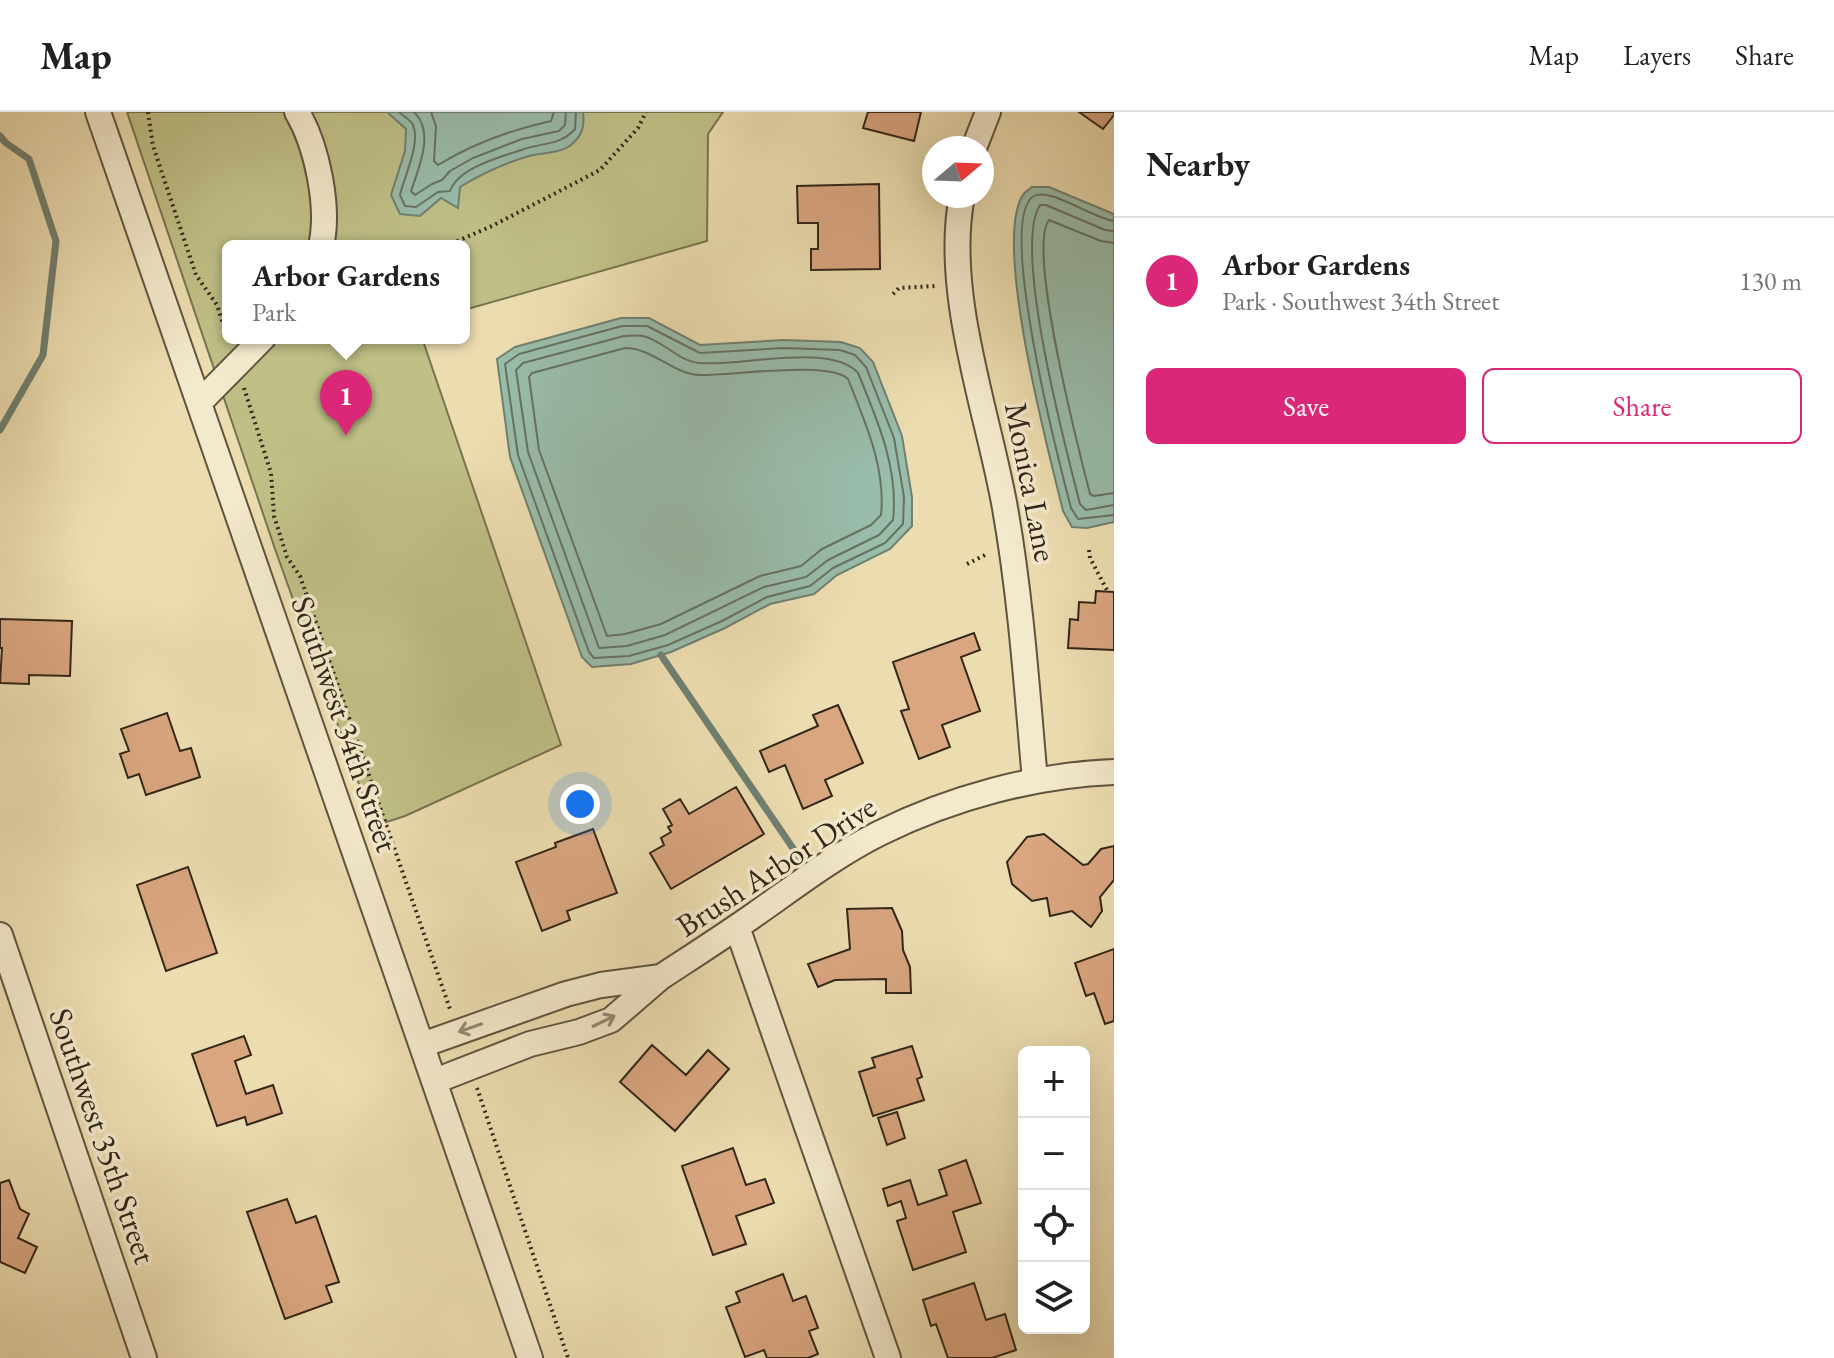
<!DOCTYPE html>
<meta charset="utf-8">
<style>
:root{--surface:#fff;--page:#f6f6f6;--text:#202124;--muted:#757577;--line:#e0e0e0;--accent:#db2777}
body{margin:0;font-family:"EB Garamond",serif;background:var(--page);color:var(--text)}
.controls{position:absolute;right:24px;bottom:24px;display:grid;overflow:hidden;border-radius:12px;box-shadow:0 8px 32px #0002}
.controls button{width:72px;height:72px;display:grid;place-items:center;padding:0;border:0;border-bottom:2px solid var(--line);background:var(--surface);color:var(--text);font:40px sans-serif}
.compass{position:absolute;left:922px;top:24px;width:72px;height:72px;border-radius:50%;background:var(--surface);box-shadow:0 8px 32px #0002;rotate:71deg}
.you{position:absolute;left:580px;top:692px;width:28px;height:28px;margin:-20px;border:6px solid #fff;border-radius:50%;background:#1a73e8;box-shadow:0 0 0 12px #1a73e833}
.badge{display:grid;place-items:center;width:52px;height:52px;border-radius:50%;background:var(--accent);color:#fff;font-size:26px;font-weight:700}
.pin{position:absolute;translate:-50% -66px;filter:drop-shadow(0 2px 4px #0008)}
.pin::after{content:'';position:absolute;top:42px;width:28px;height:24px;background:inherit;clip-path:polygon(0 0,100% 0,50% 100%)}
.popup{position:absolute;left:222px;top:128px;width:248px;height:104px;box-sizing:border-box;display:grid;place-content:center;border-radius:12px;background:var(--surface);filter:drop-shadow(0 2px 6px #0005);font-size:26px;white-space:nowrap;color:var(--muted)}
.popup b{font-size:30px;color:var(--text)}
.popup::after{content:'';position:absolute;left:50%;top:100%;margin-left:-16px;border:16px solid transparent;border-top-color:var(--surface)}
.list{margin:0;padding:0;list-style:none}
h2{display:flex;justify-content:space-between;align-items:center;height:104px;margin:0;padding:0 32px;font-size:34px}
h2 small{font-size:26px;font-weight:400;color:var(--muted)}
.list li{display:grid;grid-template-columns:52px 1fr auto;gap:24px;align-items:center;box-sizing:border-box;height:128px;padding:0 32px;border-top:2px solid var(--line)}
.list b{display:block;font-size:30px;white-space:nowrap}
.list p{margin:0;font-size:26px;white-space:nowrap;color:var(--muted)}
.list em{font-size:26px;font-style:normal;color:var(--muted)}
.actions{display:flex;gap:16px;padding:24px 32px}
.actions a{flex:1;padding:18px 0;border:2px solid var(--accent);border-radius:12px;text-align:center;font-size:28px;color:var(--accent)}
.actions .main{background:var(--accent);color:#fff}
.icon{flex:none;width:44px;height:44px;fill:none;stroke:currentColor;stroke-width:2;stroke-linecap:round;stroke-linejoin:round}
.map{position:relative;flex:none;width:1114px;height:1246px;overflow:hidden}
header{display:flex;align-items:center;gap:48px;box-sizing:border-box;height:112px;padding:0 40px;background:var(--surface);border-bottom:2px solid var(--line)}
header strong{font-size:38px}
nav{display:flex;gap:44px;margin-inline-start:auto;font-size:28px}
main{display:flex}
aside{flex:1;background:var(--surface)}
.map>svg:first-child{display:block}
.green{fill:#bfbf86;stroke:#787350;stroke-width:2}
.water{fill:#99bcab;stroke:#708071;stroke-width:2}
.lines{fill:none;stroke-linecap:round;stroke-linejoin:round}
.shore{stroke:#667262;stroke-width:2}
.stream{stroke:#708071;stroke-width:7}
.building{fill:#d9a680;stroke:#322719;stroke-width:2}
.minor-casing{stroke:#60543f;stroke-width:28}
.path{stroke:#322719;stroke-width:4;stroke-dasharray:2 4;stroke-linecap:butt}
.minor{stroke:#f3e9cc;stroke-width:24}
.oneway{stroke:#928872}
.labels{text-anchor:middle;stroke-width:7;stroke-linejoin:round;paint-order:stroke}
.street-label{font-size:32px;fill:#322719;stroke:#f3e9cc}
</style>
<header>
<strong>Map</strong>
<nav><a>Map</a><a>Layers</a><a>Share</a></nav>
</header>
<main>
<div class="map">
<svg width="1114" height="1246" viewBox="0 0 1114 1246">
<rect width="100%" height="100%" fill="#ecddb0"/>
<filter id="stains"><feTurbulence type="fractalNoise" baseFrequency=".0025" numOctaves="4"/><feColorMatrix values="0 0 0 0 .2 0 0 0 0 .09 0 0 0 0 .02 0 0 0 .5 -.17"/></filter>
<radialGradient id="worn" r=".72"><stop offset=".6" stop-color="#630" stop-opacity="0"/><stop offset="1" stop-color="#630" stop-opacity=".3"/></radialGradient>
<path class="green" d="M127,0H723L708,22L707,129L464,198V134H228V226H422L561,633L405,704L374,714L275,437Z"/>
<path class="water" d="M387,0H583C585,14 582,24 571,33C561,41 541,41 529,44C505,51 481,62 460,75L458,96L441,86L420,104L400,102L391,83L405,39L406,17Z
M1032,75H1049L1114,102V410L1087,416L1072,415L1063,399C1049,341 992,129 1023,83C1025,79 1029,78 1032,75Z
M621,206H649L700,233L783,228L841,230L860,236L873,250L902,324L912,385V414L890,437L837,463L814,482L770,492L725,516L671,540L631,552L592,555L582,545L510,345L497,247L515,235Z"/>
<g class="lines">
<path class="shore" d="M399,0C403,4 411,8 413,13C421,31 404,65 400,83L405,94L416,95L438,80L450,79C459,55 501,45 524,37C543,31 561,33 575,17L576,0
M414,0C435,20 419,55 411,79L415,83L432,72L442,68L450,59L473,46L522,27L559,19L565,13L566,0
M431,0L436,14L434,49L438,53C474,31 510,18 551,9L554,0
M1114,109C1094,107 1050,75 1034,84C995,106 1060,354 1071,396L1078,407L1114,403
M1114,119L1105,118L1046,93H1040C1012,136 1066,337 1080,392L1086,398L1114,393
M1114,131L1101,129L1049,108C1027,137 1079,339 1090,382L1094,384L1114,381
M622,214H647L700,241L783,236L840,238L855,243L866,255L894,326L904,385L903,412L885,431L833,456L810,474L767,485L722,509L668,533L629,544L594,546L589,540L518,343L505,252L519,242Z
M624,224C629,224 637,223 643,224C662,228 678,249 699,251C738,255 831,230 858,261C877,307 899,357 893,408L879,423L828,448L806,465L764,475L665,523L627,534L599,536L528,340L516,258L523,251Z
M625,236C653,236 672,262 700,263C729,264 830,248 848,267C865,310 886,356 881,403L871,413L822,437L801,454L760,464L661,512L625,522L607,524L539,338L529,265L532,261Z"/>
<path class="stream" d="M0,24L6,31L29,47L56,129L43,243L0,318
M661,543L801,748"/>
</g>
<path class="building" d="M868,0H921L914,29L863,16Z
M1079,0H1114V3L1103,17Z
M879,72L880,157L811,158V137H818V111H798L797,74Z
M1096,479L1114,480V538L1068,536L1070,507L1078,508L1079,490L1095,491Z
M0,507L72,509L70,564L29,563V572L0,571L2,536H0Z
M974,521L980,538L961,545L980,599L942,613L950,635L919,647L901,599L909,597L893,550Z
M838,593L863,651L825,668L832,684L803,697L785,653L769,660L760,639L818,614L813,603Z
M167,601L180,639L191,636L200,665L146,683L139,662L128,666L120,642L129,639L121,617Z
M736,675L764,722L671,777L650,741L664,733L661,726L671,720L668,715L672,713L663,697L680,687L689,702Z
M593,717L617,781L567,799L570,808L542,819L516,750L556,735L555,731Z
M1044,722L1083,753L1088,752L1101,737L1114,734V768L1100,785L1102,799L1091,815L1072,799L1050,804L1047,786L1032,789L1012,772L1007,750L1027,725Z
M188,755L217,841L166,859L137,773Z
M892,796L902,819L903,838L910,855L911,881H886V867L835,868L818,875L808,852L850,837L847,797Z
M1114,837V909L1105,912L1094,881L1086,884L1075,851Z
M244,924L251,943L235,949L246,982L273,973L282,1001L247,1013L245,1005L217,1014L192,942Z
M652,933L686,963L708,938L729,957L675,1019L620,970Z
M912,934L922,965L917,967L924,988L873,1004L859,960L875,955L872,946Z
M897,1000L905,1026L887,1033L878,1006Z
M733,1036L746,1073L765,1067L774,1091L736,1104L746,1132L713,1143L682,1054Z
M966,1048L981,1091L953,1100L966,1140L913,1158L897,1109L906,1106L901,1089L888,1094L883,1077L910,1068L918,1093L947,1083L939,1058Z
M9,1068L20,1097L29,1102L18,1126L37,1135L25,1161L0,1150V1071Z
M287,1087L296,1111L316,1104L339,1170L326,1174L332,1190L285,1207L247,1100Z
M783,1162L793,1189L806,1184L818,1216L809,1219L818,1242L808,1246H767L764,1238L745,1245L726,1195L740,1190L736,1180Z
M974,1171L986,1208L1005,1202L1016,1238L992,1246H948L936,1212L931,1214L923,1188Z"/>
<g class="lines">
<defs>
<path id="minor" d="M98,0L530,1246
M297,0C317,34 330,95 321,134
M974,36L988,0
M962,84C943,181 988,300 1005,396C1021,487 1027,578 1035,669
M199,291L263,226
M737,815L888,1246
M0,823L144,1246
M661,865C693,844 726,823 757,801C797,773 836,743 880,721C951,686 1034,663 1114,660
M422,933L566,882L601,873L661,865L611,908L579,920L530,932L435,969"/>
</defs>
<use href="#minor" class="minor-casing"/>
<path class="path" d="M148,0L153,34L196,163L217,193L229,230
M446,134L492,114L600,58L638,16L646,0
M893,182L899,176L935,174
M244,276L271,361L274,404L287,445L300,464L451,900
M1089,438L1090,446L1108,480
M967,452L985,443
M477,976L568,1246"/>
<use href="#minor" class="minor"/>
</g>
<defs><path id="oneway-shaft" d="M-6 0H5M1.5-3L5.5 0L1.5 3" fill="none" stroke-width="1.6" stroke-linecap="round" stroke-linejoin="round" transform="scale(2)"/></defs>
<g class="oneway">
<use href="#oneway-shaft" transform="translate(604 909) rotate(-26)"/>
<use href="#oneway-shaft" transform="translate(470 916) rotate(161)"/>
</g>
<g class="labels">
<g class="street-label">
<text transform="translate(1031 370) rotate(79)" y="11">Monica Lane</text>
<text transform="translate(345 612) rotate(71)" y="11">Southwest 34th Street</text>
<text transform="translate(776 754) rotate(-33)" y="11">Brush Arbor Drive</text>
<text transform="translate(103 1024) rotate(71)" y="11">Southwest 35th Street</text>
</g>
</g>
<rect width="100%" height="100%" filter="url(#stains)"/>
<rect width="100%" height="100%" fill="url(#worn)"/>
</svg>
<div class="controls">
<button>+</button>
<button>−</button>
<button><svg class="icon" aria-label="locate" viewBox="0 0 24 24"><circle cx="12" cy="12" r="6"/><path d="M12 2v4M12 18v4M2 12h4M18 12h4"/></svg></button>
<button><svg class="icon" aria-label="layers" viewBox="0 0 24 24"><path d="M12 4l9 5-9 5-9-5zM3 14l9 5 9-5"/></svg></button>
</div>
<svg class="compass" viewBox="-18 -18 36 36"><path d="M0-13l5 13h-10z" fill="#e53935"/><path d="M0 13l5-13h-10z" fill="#757577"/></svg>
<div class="you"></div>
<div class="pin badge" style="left:346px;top:324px">1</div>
<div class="popup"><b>Arbor Gardens</b>Park</div>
</div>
<aside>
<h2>Nearby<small></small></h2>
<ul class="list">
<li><span class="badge">1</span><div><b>Arbor Gardens</b><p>Park · Southwest 34th Street</p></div><em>130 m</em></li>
</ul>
<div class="actions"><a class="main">Save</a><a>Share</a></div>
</aside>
</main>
